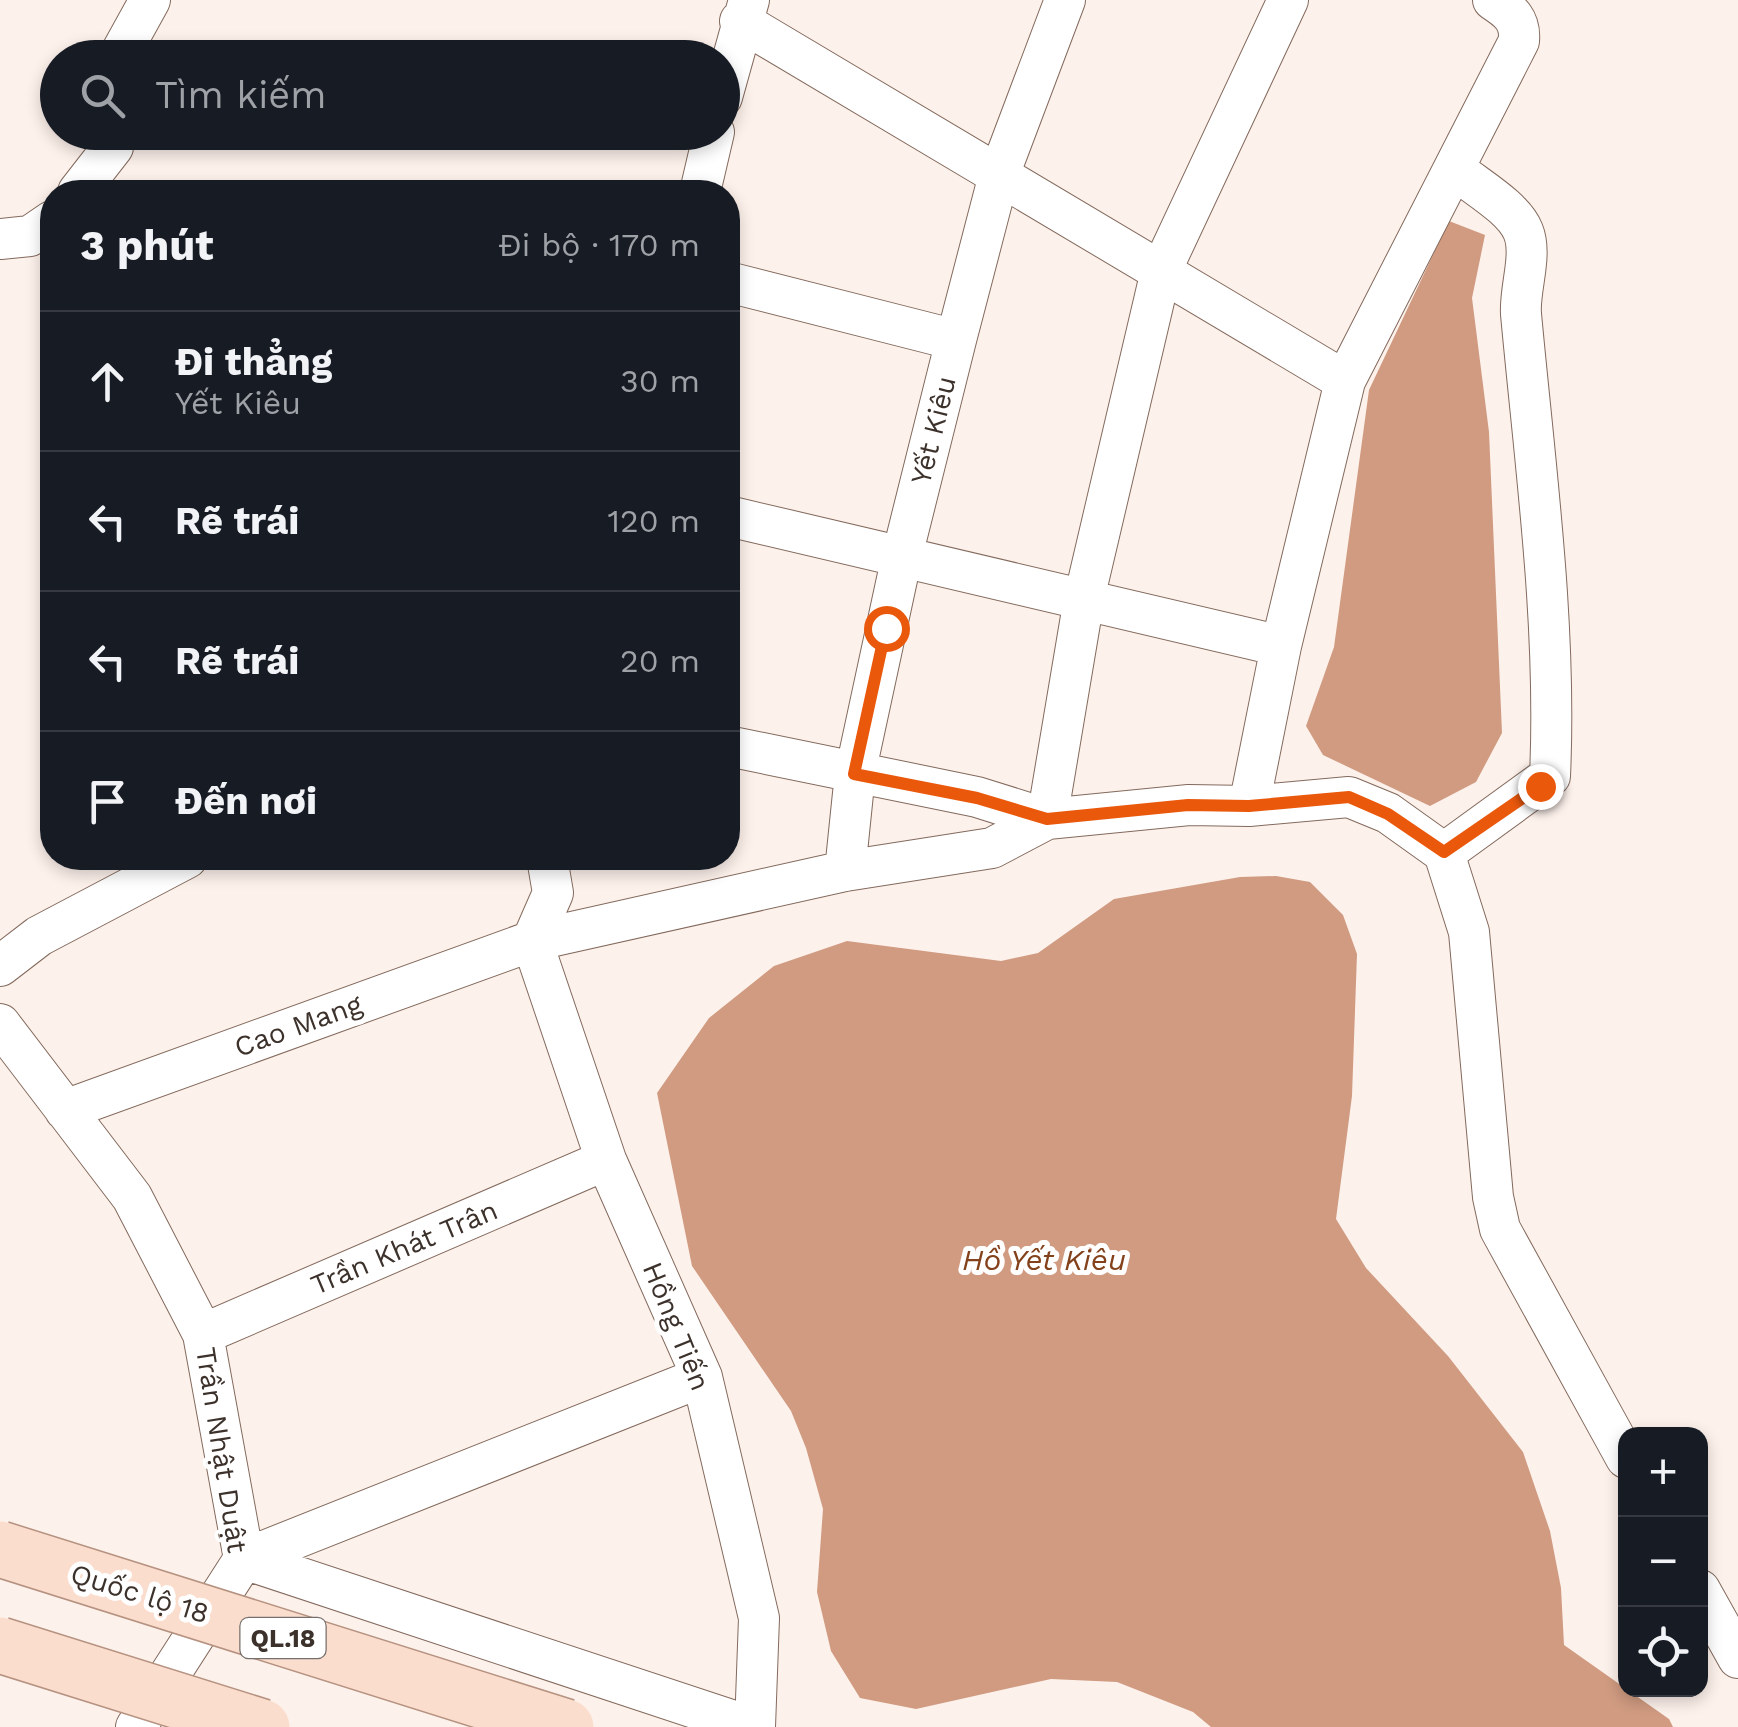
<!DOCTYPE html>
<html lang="vi">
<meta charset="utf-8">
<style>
:root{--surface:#171b24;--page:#20242c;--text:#f1f3f6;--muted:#9ea1a6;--line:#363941}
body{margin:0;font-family:"Work Sans",sans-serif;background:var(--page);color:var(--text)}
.controls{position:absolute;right:30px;bottom:30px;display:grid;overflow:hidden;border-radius:20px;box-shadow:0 5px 15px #0003}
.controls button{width:90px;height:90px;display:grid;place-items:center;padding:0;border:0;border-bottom:2px solid var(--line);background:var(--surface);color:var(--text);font:50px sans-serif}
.stop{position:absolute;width:30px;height:30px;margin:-22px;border:8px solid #ea580c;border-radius:50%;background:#fff}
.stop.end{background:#ea580c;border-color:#fff;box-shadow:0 2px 10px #0008}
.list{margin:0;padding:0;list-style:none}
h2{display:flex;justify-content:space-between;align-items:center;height:130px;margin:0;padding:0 40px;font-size:42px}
h2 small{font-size:32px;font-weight:400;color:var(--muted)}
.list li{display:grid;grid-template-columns:65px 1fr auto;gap:30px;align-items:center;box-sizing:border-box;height:140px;padding:0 40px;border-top:2px solid var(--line)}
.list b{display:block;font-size:38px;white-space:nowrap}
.list p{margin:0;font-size:32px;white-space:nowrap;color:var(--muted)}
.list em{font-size:32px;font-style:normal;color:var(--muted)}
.icon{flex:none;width:55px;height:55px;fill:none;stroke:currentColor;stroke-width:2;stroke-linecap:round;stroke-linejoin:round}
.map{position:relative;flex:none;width:1738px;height:1727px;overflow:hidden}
.search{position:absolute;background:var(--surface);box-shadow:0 5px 15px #0003;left:40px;top:40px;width:700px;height:110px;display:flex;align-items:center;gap:25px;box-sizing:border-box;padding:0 35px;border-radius:55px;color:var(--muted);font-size:38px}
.panel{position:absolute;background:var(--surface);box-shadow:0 5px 15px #0003;left:40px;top:180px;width:700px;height:690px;border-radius:40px}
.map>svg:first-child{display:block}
.water{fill:#d09b81}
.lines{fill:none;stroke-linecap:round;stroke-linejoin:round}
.street-casing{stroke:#836a5d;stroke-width:42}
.street{stroke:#fff;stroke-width:40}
.primary-bridge-casing{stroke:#b69280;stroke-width:58;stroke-linecap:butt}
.primary-bridge{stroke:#fbddce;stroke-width:55}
.route{stroke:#ea580c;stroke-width:12}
.labels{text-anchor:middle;stroke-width:10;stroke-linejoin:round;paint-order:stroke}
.shield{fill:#fff;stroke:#766f6b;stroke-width:2.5}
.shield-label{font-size:25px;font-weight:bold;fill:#3c312b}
.street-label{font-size:28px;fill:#3c312b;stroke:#fff}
.water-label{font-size:30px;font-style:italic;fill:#84421c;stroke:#fff}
</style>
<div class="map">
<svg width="1738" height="1727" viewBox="0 0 1738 1727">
<rect width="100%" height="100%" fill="#fdf1eb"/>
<path class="water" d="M1449,221L1485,235L1472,298L1489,432L1502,733L1476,782L1430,806L1323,755L1306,726L1334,647L1369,390Z
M1276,876L1310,882L1343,915L1357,954L1352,1096L1336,1219L1366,1268L1448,1356L1523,1452L1550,1531L1561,1588L1564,1645L1669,1719L1673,1727H1211L1193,1712L1117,1682L1051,1679L916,1709L860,1698L831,1651L817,1592L823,1509L806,1448L791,1411L692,1266L657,1093L709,1018L774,966L847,941L1001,961L1038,953L1114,899L1240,877Z"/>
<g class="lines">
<defs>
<path id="street" d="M740,21L1345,381
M118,58L150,0
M722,97L749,0
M78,192L113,147V132
M700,192L714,132
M0,239L30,236L52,221
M728,282L956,340
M728,516L1281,646
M728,746L977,797L1047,819L1084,599L1161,271L1288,0
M1249,806L1281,646L1345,381L1519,41C1521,20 1510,11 1493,0
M1444,853L1550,776C1557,623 1535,466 1521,314C1519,289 1533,255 1523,231C1513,207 1476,187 1456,170
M845,871L855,774L902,556L956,340L999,175L1065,0
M532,941L606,1160L702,1377L759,1618L755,1727
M532,941L553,893L547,858
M0,966L39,936L187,858
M0,1024L132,1197L203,1334L244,1559L136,1727
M65,1110L532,941L845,871L992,848L1047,819L1189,805L1249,806L1349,797L1388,813L1444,853L1469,932L1493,1197L1500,1229L1626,1458
M203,1334L606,1160
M244,1559L752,1727
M244,1559L702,1377
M1700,1590L1738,1658"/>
</defs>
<use href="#street" class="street-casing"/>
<use href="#street" class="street"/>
<defs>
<path id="primary-bridge" d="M0,1549L566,1727
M0,1645L262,1727"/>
</defs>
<use href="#primary-bridge" class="primary-bridge-casing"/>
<use href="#primary-bridge" class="primary-bridge"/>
</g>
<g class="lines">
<path class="route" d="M886,628L854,774L977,798L1047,819L1188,805L1249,806L1349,797L1388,814L1444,852L1540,786"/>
</g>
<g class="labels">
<rect class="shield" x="240.5" y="1618" width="85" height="40" rx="8"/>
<g class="shield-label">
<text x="283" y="1647">QL.18</text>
</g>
<g class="street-label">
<text transform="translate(933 430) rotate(-76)" y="10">Yết Kiêu</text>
<text transform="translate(298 1025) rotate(-20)" y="10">Cao Mang</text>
<text transform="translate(404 1247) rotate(-23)" y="10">Trần Khát Trân</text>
<text transform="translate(677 1326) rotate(68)" y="10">Hồng Tiến</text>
<text transform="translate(222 1450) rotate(81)" y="10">Trần Nhật Duật</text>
<text transform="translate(140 1593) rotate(17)" y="10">Quốc lộ 18</text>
</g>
<g class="water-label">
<text x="1044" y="1270">Hồ Yết Kiêu</text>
</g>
</g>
</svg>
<div class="controls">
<button>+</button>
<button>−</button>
<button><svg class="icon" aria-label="locate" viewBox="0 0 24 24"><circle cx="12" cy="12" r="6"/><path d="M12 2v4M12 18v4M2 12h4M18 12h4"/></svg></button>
</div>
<div class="stop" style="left:886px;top:628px"></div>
<div class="stop end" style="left:1540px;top:786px"></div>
<div class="search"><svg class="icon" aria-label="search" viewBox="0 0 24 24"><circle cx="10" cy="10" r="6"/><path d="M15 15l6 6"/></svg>Tìm kiếm</div>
<section class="panel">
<h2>3 phút<small>Đi bộ · 170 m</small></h2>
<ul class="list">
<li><svg class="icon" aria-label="ahead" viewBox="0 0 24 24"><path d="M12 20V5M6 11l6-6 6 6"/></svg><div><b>Đi thẳng</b><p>Yết Kiêu</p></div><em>30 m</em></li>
<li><svg class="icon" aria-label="left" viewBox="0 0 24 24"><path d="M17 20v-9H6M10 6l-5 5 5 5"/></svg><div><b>Rẽ trái</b></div><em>120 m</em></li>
<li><svg class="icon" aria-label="left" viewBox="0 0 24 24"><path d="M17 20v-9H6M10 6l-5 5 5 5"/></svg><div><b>Rẽ trái</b></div><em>20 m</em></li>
<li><svg class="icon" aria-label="arrive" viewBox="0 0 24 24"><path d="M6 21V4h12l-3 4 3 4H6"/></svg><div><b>Đến nơi</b></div></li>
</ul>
</section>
</div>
